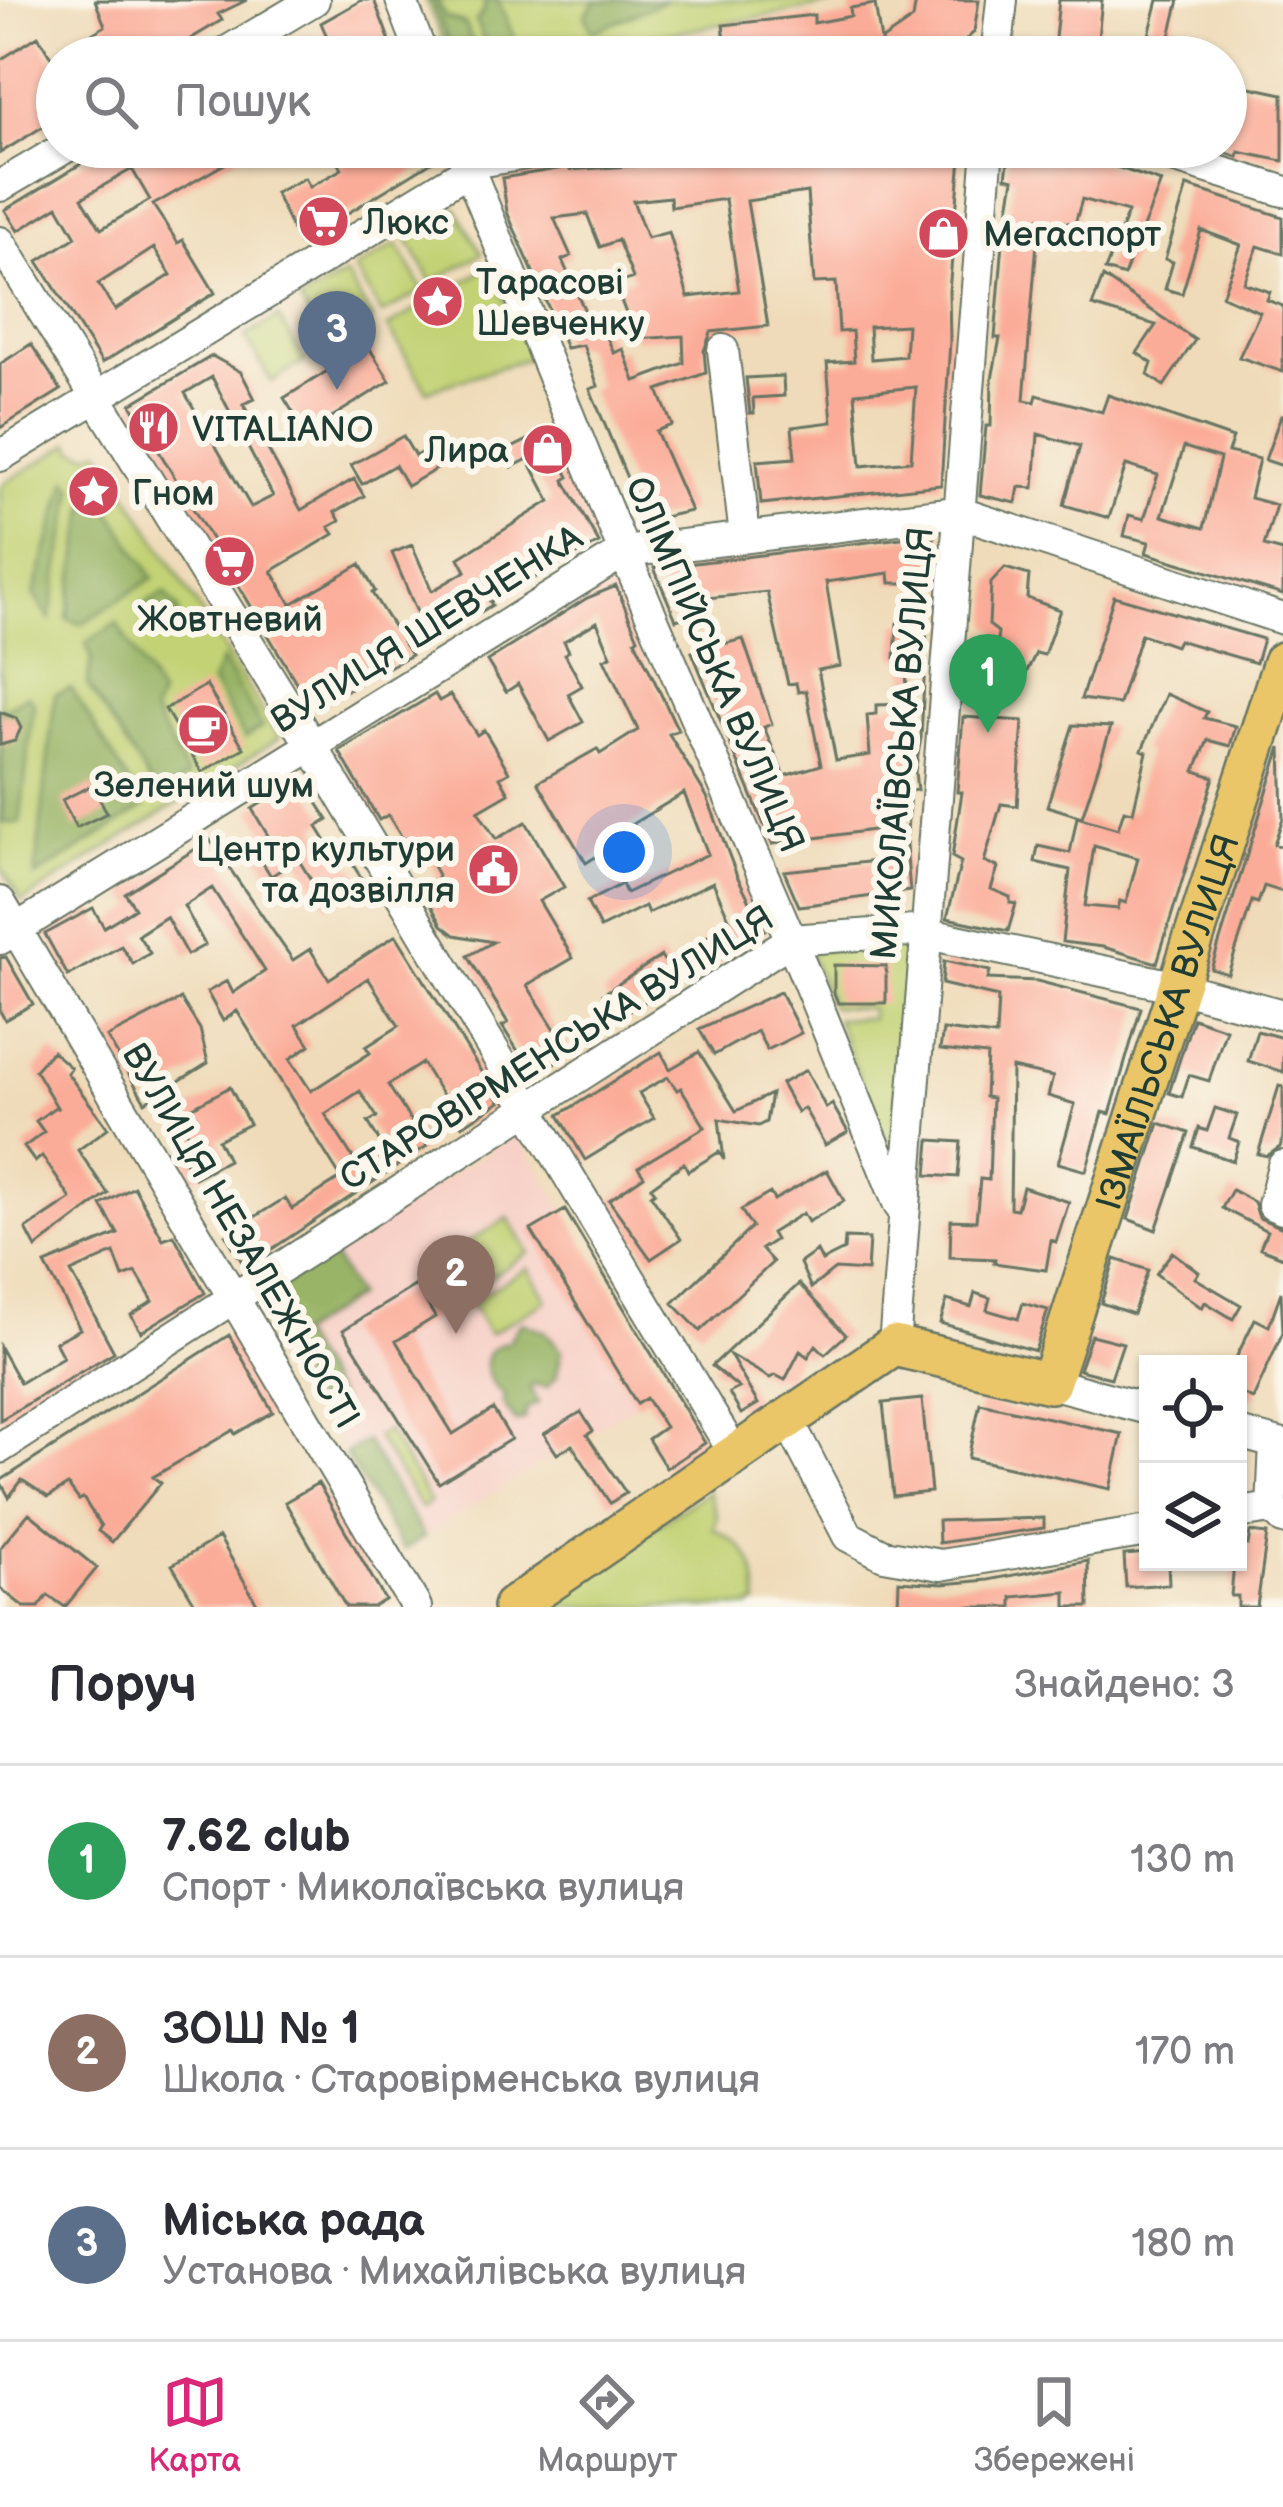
<!DOCTYPE html>
<html lang="uk">
<meta charset="utf-8">
<style>
:root{--surface:#fff;--page:#f7f7f7;--text:#2b2b33;--muted:#7c7c81;--line:#e1e1e2;--accent:#db2777}
body{margin:0;font-family:"Balsamiq Sans",sans-serif;background:var(--page);color:var(--text)}
.controls{position:absolute;right:36px;bottom:36px;display:grid;overflow:hidden;border-radius:0px;box-shadow:0 3px 9px #0004}
.controls button{width:108px;height:108px;display:grid;place-items:center;padding:0;border:0;border-bottom:3px solid var(--line);background:var(--surface);color:var(--text);font:60px sans-serif}
.you{position:absolute;left:624px;top:852px;width:42px;height:42px;margin:-30px;border:9px solid #fff;border-radius:50%;background:#1a73e8;box-shadow:0 0 0 18px #1a73e833}
.badge{display:grid;place-items:center;width:78px;height:78px;border-radius:50%;background:var(--accent);color:#fff;font-size:39px;font-weight:700}
.pin{position:absolute;translate:-50% -99px;filter:drop-shadow(0 3px 6px #0008)}
.pin::after{content:'';position:absolute;top:63px;width:42px;height:36px;background:inherit;clip-path:polygon(0 0,100% 0,50% 100%)}
.list{margin:0;padding:0;list-style:none}
h2{display:flex;justify-content:space-between;align-items:center;height:156px;margin:0;padding:0 48px;font-size:51px}
h2 small{font-size:39px;font-weight:400;color:var(--muted)}
.list li{display:grid;grid-template-columns:78px 1fr auto;gap:36px;align-items:center;box-sizing:border-box;height:192px;padding:0 48px;border-top:3px solid var(--line)}
.list b{display:block;font-size:45px;white-space:nowrap}
.list p{margin:0;font-size:39px;white-space:nowrap;color:var(--muted)}
.list em{font-size:39px;font-style:normal;color:var(--muted)}
.icon{flex:none;width:66px;height:66px;fill:none;stroke:currentColor;stroke-width:2;stroke-linecap:round;stroke-linejoin:round}
.map{position:relative;flex:none;width:1283px;height:1607px;overflow:hidden}
.search{position:absolute;background:var(--surface);box-shadow:0 3px 9px #0004;left:36px;right:36px;top:36px;height:132px;display:flex;align-items:center;gap:30px;box-sizing:border-box;padding:0 42px;border-radius:66px;color:var(--muted);font-size:45px}
.sheet{height:732px;background:var(--surface)}
nav{display:flex;justify-content:space-around;align-items:center;box-sizing:border-box;height:168px;border-top:3px solid var(--line);background:var(--surface);font-size:33px;color:var(--muted)}
nav a{display:grid;justify-items:center;gap:6px}
nav .on{color:var(--accent)}
.map>svg:first-child{display:block}
.built{fill:#f7d1c7}
.green{fill:#c2d275;stroke:#708854;stroke-width:3}
.forest{fill:#99b466;stroke:#5c784d;stroke-width:3}
.building{fill:#fbac98;fill-rule:evenodd}
.lines{fill:none;stroke-linecap:round;stroke-linejoin:round}
.minor-casing{stroke:#687463;stroke-width:34}
.major-casing{stroke:#687463;stroke-width:44}
.minor{stroke:#fff;stroke-width:30}
.major{stroke:#eac669;stroke-width:39}
.labels{text-anchor:middle;stroke-width:12;stroke-linejoin:round;paint-order:stroke}
.poi-label{font-size:36px;fill:#1f3d34;stroke:#fbf7ec;text-anchor:start}
.street-label{font-size:36px;fill:#1f3d34;stroke:#fbf7ec}
</style>
<div class="map">
<svg width="1283" height="1607" viewBox="0 0 1283 1607">
<rect width="100%" height="100%" fill="#fbf7ec"/>
<filter id="ink" filterUnits="userSpaceOnUse"><feTurbulence type="fractalNoise" baseFrequency=".00833" numOctaves="2"/><feDisplacementMap in="SourceGraphic" scale="24" xChannelSelector="R" yChannelSelector="G"/><feConvolveMatrix kernelMatrix="1 2 1 2 8 2 1 2 1" color-interpolation-filters="sRGB"/></filter>
<filter id="wash" filterUnits="userSpaceOnUse"><feTurbulence type="fractalNoise" baseFrequency=".004" numOctaves="4" result="noise"/><feDisplacementMap in="SourceGraphic" scale="48" xChannelSelector="R" yChannelSelector="G"/><feGaussianBlur stdDeviation="2.7" result="paint"/><feColorMatrix in="noise" values="0 0 0 0 0 0 0 0 0 0 0 0 0 0 0 0 0 1.4 0 .05"/><feComposite in="paint" operator="in"/></filter>
<g filter="url(#wash)">
<rect width="100%" height="100%" fill="#efdbb9"/>
<path class="built" d="M518,1133L668,1384L403,1550L254,1301Z"/>
<path class="green" d="M426,0H853L602,46L603,57H450Z
M456,208L482,254L432,282L406,236Z
M397,244L423,290L382,314L355,269Z
M490,266L531,357L427,391L388,327L425,304L433,319L452,308L445,293Z
M346,275L373,320L328,347L300,301Z
M278,317L305,361L272,382L245,337Z
M71,443L75,450L90,454L100,449L279,738L22,902L0,866V486Z
M909,946L893,1161L836,1019L871,1018V1008L832,1007L808,950Z
M508,1218L529,1253L460,1295L438,1260Z
M528,1268L547,1300L489,1334L470,1302Z
M387,1431L430,1502L421,1508L376,1437Z
M708,1491L717,1516L713,1529C749,1546 758,1564 757,1603L750,1607H534Z"/>
<path class="forest" d="M431,0H437L445,17L465,24L479,57H455Z
M485,0H498L522,57H491L476,21L484,11Z
M597,0H666L593,32L585,15Z
M67,480L74,488L50,620L34,594Z
M91,480L153,578L81,624L67,619Z
M165,593L178,609L179,627L168,636L154,631L140,607Z
M117,623L160,696L153,712L188,777L158,795L87,684L92,659L86,643Z
M222,660L262,727L245,738L212,683Z
M71,688L144,807L35,877L55,694Z
M28,695L34,704L20,823H3L0,712Z
M331,1253L356,1296L298,1334L347,1414L329,1426L268,1324L288,1311L274,1289Z
M521,1322L545,1331L562,1351L556,1377L547,1387L532,1384L530,1388L538,1403L527,1408L524,1419L516,1422L503,1404L504,1394C482,1379 477,1348 508,1342Z
M366,1441L424,1537L403,1550L345,1454Z"/>
<g id="blocks">
<path class="building" d="M95,0H247L218,14L222,20L160,57H55L105,26Z
M362,0H374L396,57H336L321,23Z
M916,0H979L974,32L948,57H727L723,25L814,15V23L851,16L850,8L875,4L881,41L913,19Z
M1059,0H1102L1096,57H1053Z
M1158,0H1179L1165,56L1145,51Z
M38,36L57,67V118L0,153V60Z
M688,38L692,57H628L627,48Z
M1236,84L1283,94V161L1239,152L1238,157L1226,153V94L1234,96Z
M109,147H254L153,205L178,243L183,240L215,293L102,363L38,261L76,237L58,206L18,231L5,210ZM132,169L150,200L101,229L82,198ZM154,248L171,275L115,310L98,284Z
M359,147H433L438,158L299,243L275,193L305,178L310,187L342,169L337,159Z
M765,147H962L949,291L950,341L941,485L761,504L757,461L795,458L792,427L832,422L827,363L854,361L852,331L839,332L836,282L814,283L807,192L747,201L768,326L711,332L704,351L706,373L658,390L672,425L656,431L691,511L645,521L590,389L598,386L583,345L566,348L507,212L502,178L570,167V170L646,165ZM670,197L671,207L725,199L739,291L688,297L669,232L647,238L633,201ZM587,214L600,247L618,240L633,278L615,285L636,339L683,336L684,363L635,381L623,349L614,353L598,317L588,318L562,260L571,256L554,218ZM907,325L905,356L871,359L869,327ZM916,387L911,461L861,466L855,393Z
M1010,147H1057L1161,182L1124,276L1105,270L1128,212L1082,199L1075,224L1039,218L1024,400L1035,402L1037,395L1102,412L1108,395L1233,438L1228,452L1259,459L1250,498L1276,505L1264,546L1283,551V595L1146,553L1149,542L1124,536L1129,515L1144,519L1158,475L1126,465L1109,518L1064,505L1080,446L1038,434L1034,488L1019,487L1016,503L980,495L986,426H991L992,379L1000,338H995L1003,242L1014,179L1006,177ZM1184,447L1220,458L1204,528L1162,516Z
M1187,186L1283,217V254L1258,246L1244,283L1270,292L1267,300L1283,306V372L1239,357L1260,312L1222,296L1241,245L1201,230L1182,294L1165,289L1173,262L1165,259Z
M1103,277L1195,340L1164,386L1148,375L1152,363L1137,353L1156,325L1092,306Z
M31,344L61,390L0,428V364Z
M368,346L390,381L306,433L284,398Z
M212,356L241,372L255,399L243,404L301,510L354,479L364,496L335,512L340,521L329,527L334,534L272,571L291,604L360,564L375,591L372,593L411,655L312,709L131,404ZM212,377L273,496L251,507L185,393Z
M783,376L784,396L753,398L754,413H750L746,378Z
M1281,415H1283V466L1265,460Z
M546,431L569,477L564,480L599,543L490,602L492,605L430,643L392,553L412,545L432,591L466,571L459,558L550,501L528,459L512,467L504,452Z
M403,436L415,456L431,447L442,466L407,486L395,465L362,484L351,465Z
M934,534V583H890L889,573L826,582L840,666L818,670L836,760L870,755L867,715L876,714V705L907,704L906,659L895,658L897,623L927,624L921,738L915,771L917,790L910,791L906,846L910,891L799,906L784,871L886,860L887,828L772,844L692,652L743,639L772,724L764,727L784,776L821,765L806,691L798,692L796,683L788,684L767,592L706,598L708,611L676,620L654,568Z
M1005,568L1029,575L1027,598L1060,610L1044,655L1036,653L1017,691L992,687L998,632L989,625L991,583Z
M616,586L638,638L635,640L678,730L669,734L707,797L737,876L765,930L717,961L703,939L730,921L713,882L648,913L645,906L600,928L587,902L622,884L626,893L708,854L684,793L609,838L614,845L586,863L538,782L597,749L600,754L638,730L604,659L611,656L597,622L564,641L569,651L565,654L582,686L568,694L583,722L549,741L518,684L506,692L487,661L587,598Z
M1114,596L1263,639L1256,663L1178,640L1175,646L1141,634L1119,704L1081,699Z
M206,685L244,748L202,772L165,709Z
M435,694L439,701L450,695L477,735L484,730L509,772L500,777L509,793L478,811L496,839L526,822L564,887L539,901L573,958L527,985L570,1053L534,1076L502,1026L508,1023L468,956L493,942L455,935L442,925L430,904L438,875L424,850L413,856L388,815L379,820L339,751Z
M1166,694L1207,712L1204,718L1236,726L1230,746L1208,740L1195,771L1214,777L1157,963L1103,947L1062,942L1070,870L1035,862L1038,846L1070,853L1077,817L1118,829L1124,810L1133,812L1147,752L1142,750ZM1094,846L1138,858L1126,903L1120,901L1118,909L1085,906Z
M0,712L16,718L21,728L15,741L0,745Z
M963,717L1023,721L1017,806L1001,804L984,862L998,867L991,889L1010,897V903L1016,904L1008,931L947,918L961,862L952,857L962,792H957Z
M1073,725L1111,727L1082,817L1047,806Z
M1281,747L1283,818L1274,844L1283,847V892L1264,886L1258,903L1252,901L1228,974L1211,969Z
M301,778L328,820L317,827L339,862L348,857L365,884L328,907L298,859L271,876L257,854L273,844L252,809Z
M93,785L107,813L76,828L62,800Z
M210,840L293,960L310,949L329,979L396,935L500,1102L462,1126L422,1063L388,1085L427,1146L245,1267L226,1235L285,1198L292,1209L341,1178L237,1011L223,1021L207,992L227,981L233,993L265,971L212,888L184,906L205,945L187,955L166,917L138,935L150,953L133,964L121,946L68,976L45,934L93,908L104,927L135,908L125,893ZM368,978L399,1026L366,1047L370,1053L311,1091L290,1059L310,1045L297,1025ZM360,1091L377,1117L368,1122L382,1145L355,1161L325,1114Z
M661,956L679,983L617,1017L603,994Z
M6,957L33,1004L5,1020L0,1011V958Z
M944,961L990,971L988,979L1037,981L1141,1008L1110,1114L1103,1112L1086,1171L1058,1163L1075,1104L1048,1096L1053,1077L1012,1068L1010,1208L1017,1209L1023,1187L1069,1202L1056,1242L1051,1240L1046,1270L994,1263L995,1259L950,1257L951,1220L976,1221L980,1179L989,1180L992,1098L985,1097L987,1055L940,1050L943,1030L996,1036L998,997L942,984Z
M834,965L886,966V1003H838L834,993Z
M780,992L801,1033L767,1050L757,1031L714,1055L699,1029Z
M181,999L200,1029L208,1063L145,1102L107,1037Z
M1193,1018L1226,1029L1209,1081L1189,1075L1182,1097L1169,1093Z
M1257,1031L1283,1038V1072L1248,1061Z
M52,1051L71,1068L67,1073L108,1128L78,1150L108,1194L36,1248L26,1229L71,1199L42,1156L35,1162L24,1147L44,1132L36,1121L55,1107L58,1109L35,1070Z
M661,1052L670,1069L699,1052L736,1111L771,1094L766,1122L758,1126L719,1119L724,1160L719,1152L688,1171L684,1163L651,1187L655,1192L651,1195L681,1239L651,1259L609,1200L644,1176L638,1167L705,1127L681,1088L677,1090L668,1077L639,1093L654,1118L585,1160L559,1115Z
M806,1070L826,1108L832,1104L848,1132L825,1145L804,1108L797,1112L781,1084Z
M1279,1086L1283,1087V1138L1280,1147L1267,1156L1258,1154Z
M230,1087L249,1124L218,1140L228,1160L194,1178L185,1161L198,1154L178,1115Z
M1215,1108L1237,1115L1229,1138L1239,1142L1233,1161L1193,1147L1199,1128L1207,1131Z
M1159,1123L1189,1133L1156,1230L1128,1219Z
M930,1140L961,1142L958,1177L927,1175Z
M827,1170L844,1201L808,1222L803,1213L771,1233L775,1240L761,1249L773,1262L700,1331L673,1303L752,1227L741,1210L770,1193L774,1200Z
M134,1187L163,1239L174,1235L205,1293L141,1332L131,1315L153,1301L136,1272L123,1277L114,1253L71,1272L114,1352L0,1420V1347L20,1383L63,1357L55,1342L80,1329L45,1264L118,1234L101,1205Z
M1232,1190L1254,1202L1259,1218L1283,1228V1257L1260,1248L1267,1231L1222,1208Z
M565,1210L705,1443L666,1468L648,1439L665,1427L646,1398L637,1404L531,1230Z
M845,1238L869,1239L867,1271L835,1269L811,1288L800,1263L817,1251L822,1261L844,1250Z
M1172,1252L1199,1272L1195,1278L1241,1305L1233,1319L1205,1302L1202,1308L1156,1274Z
M1115,1259L1148,1270L1133,1314L1101,1303Z
M799,1284L846,1335L825,1354L816,1345L808,1357L800,1351L785,1380L775,1375L770,1378L730,1355L758,1404L741,1414L729,1393L739,1388L712,1366Z
M416,1285L435,1317L396,1341L453,1434L493,1409L511,1439L439,1483L343,1330Z
M1281,1292L1283,1332L1253,1399L1238,1392V1364H1233L1255,1319L1269,1326Z
M975,1293L990,1298L987,1310L1018,1319L1023,1303L1048,1310L1035,1351L940,1323L947,1300L971,1307Z
M229,1335L273,1412L235,1434L233,1430L153,1477L161,1483L112,1542L98,1531L101,1526L83,1498L79,1500L68,1485L48,1497L22,1480L9,1497L0,1481Z
M1091,1335L1123,1343L1111,1378L1079,1370Z
M922,1399L931,1492L893,1496L883,1403Z
M980,1403L1122,1434L1110,1489L968,1458Z
M581,1412L593,1431L587,1435L626,1493L610,1503L572,1445L557,1454L544,1434Z
M318,1483L385,1600L373,1607H346L285,1502Z
M29,1513L97,1568L65,1607L48,1595L39,1607H24L0,1588V1548Z
M1044,1518V1528L939,1543L938,1521Z
M1250,1532L1267,1534L1257,1607H1238V1596H1231L1234,1562H1238V1545H1248Z
M219,1537L259,1607H197L172,1565Z
M1148,1553V1562H1168L1169,1584L1126,1587L1124,1555Z
M1088,1561L1089,1607H1066V1592L1012,1597V1607H898L899,1581L943,1584L988,1580Z"/>
</g>
</g>
<g filter="url(#ink)">
<use href="#blocks" fill-opacity="0" stroke="#687463" stroke-width="3"/>
<g class="lines">
<defs>
<path id="minor" d="M401,0L423,57
M218,57L314,0
M996,57L1002,0
M460,147L624,552L791,940L899,1205
M1140,147L1283,191
M0,186L66,147
M0,242L312,746L736,1456
M723,350L745,536
M0,456L483,161L569,147
M0,902L416,1607
M0,939L624,552L948,513L970,516L1283,619
M1283,1166L1273,1205L1283,1209
M894,1346L988,147
M1050,1383L1148,1409
M787,1418L848,1536L884,1555L941,1565L1148,1531
M1238,1433L1283,1445
M0,1448L791,940L914,931L1178,987L1283,1015
M1272,1508L1275,1443
M1238,1513L1272,1508L1283,1519"/>
<g id="major">
<path id="s1" d="M513,1607L894,1346L1050,1383L1283,662"/>
</g>
</defs>
<use href="#minor" class="minor-casing"/>
<use href="#major" class="major-casing"/>
<use href="#minor" class="minor"/>
<use href="#major" class="major"/>
</g>
</g>
<defs>
<symbol id="supermarket-disc" viewBox="-11 -11 22 22"><circle r="9.5" fill="#d1495b" stroke="#fbf7ec"/><path d="M-6-5.5h2.5l.6 2H6L4.5 2H-2.5L-4.4-4H-6ZM-1.5 3.2a1.3 1.3 0 1 0 .1 0ZM3 3.2a1.3 1.3 0 1 0 .1 0Z" fill="#fff"/></symbol>
<symbol id="shop-disc" viewBox="-11 -11 22 22"><circle r="9.5" fill="#d1495b" stroke="#fbf7ec"/><path d="M-5-2.5h2.3a2.7 3.5 0 0 1 5.4 0H5L5.5 6h-11ZM-1.5-2.5h3a1.5 2.3 0 0 0-3 0Z" fill="#fff"/></symbol>
<symbol id="sight-disc" viewBox="-11 -11 22 22"><circle r="9.5" fill="#d1495b" stroke="#fbf7ec"/><path d="M0-6L1.8-2.2L6-1.7L2.9 1.2L3.7 5.4L0 3.3L-3.7 5.4L-2.9 1.2L-6-1.7L-1.8-2.2Z" fill="#fff"/></symbol>
<symbol id="restaurant-disc" viewBox="-11 -11 22 22"><circle r="9.5" fill="#d1495b" stroke="#fbf7ec"/><path d="M-5-6h1v4h1v-4h1v4h1v-4h1v5L-1.5 .5V6h-2V.5L-5-1ZM5-6V6H3V1.5H1.5Q1.5-4 5-6Z" fill="#fff"/></symbol>
<symbol id="cafe-disc" viewBox="-11 -11 22 22"><circle r="9.5" fill="#d1495b" stroke="#fbf7ec"/><path d="M-5.5-4.5H6V0H3Q3 3.5 0 3.5H-2.5Q-5.5 3.5-5.5 0ZM3-3.2v2h1.7v-2ZM-6 4.5H4V6H-6Z" fill="#fff"/></symbol>
<symbol id="civic-disc" viewBox="-11 -11 22 22"><circle r="9.5" fill="#d1495b" stroke="#fbf7ec"/><path d="M-.6-6.5H3V-4.5H.6V-3L4-1V1h2V6H-6V1h2V-1L-.6-3ZM-1.2 2.5V6h2.4V2.5Z" fill="#fff"/></symbol>
</defs>
<g fill-rule="evenodd">
<use href="#supermarket-disc" x="294" y="192" width="59" height="59"/>
<use href="#shop-disc" x="914" y="204" width="59" height="59"/>
<use href="#sight-disc" x="408" y="272" width="59" height="59"/>
<use href="#restaurant-disc" x="124" y="398" width="59" height="59"/>
<use href="#shop-disc" x="518" y="420" width="59" height="59"/>
<use href="#sight-disc" x="64" y="462" width="59" height="59"/>
<use href="#supermarket-disc" x="200" y="532" width="59" height="59"/>
<use href="#cafe-disc" x="174" y="700" width="59" height="59"/>
<use href="#civic-disc" x="464" y="840" width="59" height="59"/>
</g>
<g class="labels">
<g class="poi-label">
<text x="363" y="234">Люкс</text>
<text x="983" y="246">Мегаспорт</text>
<text x="476" y="294">Тарасові<tspan x="476" dy="41">Шевченку</tspan></text>
<text x="192" y="441">VITALIANO</text>
<text x="509" y="462" text-anchor="end">Лира</text>
<text x="132" y="505">Гном</text>
<text x="230" y="631" text-anchor="middle">Жовтневий</text>
<text x="204" y="797" text-anchor="middle">Зелений шум</text>
<text x="455" y="861" text-anchor="end">Центр культури<tspan x="455" dy="41">та дозвілля</tspan></text>
</g>
<g class="street-label">
<text transform="translate(426 628) rotate(-32)" y="13">ВУЛИЦЯ ШЕВЧЕНКА</text>
<text transform="translate(716 664) rotate(67)" y="13">ОЛІМПІЙСЬКА ВУЛИЦЯ</text>
<text transform="translate(901 743) rotate(-85)" y="13">МИКОЛАЇВСЬКА ВУЛИЦЯ</text>
<text dy="13" stroke="none"><textPath href="#s1" startOffset="1002">ІЗМАЇЛЬСЬКА ВУЛИЦЯ</textPath></text>
<text transform="translate(556 1047) rotate(-32)" y="13">СТАРОВІРМЕНСЬКА ВУЛИЦЯ</text>
<text transform="translate(242 1235) rotate(60)" y="13">ВУЛИЦЯ НЕЗАЛЕЖНОСТІ</text>
</g>
</g>
</svg>
<div class="controls">
<button><svg class="icon" aria-label="locate" viewBox="0 0 24 24"><circle cx="12" cy="12" r="6"/><path d="M12 2v4M12 18v4M2 12h4M18 12h4"/></svg></button>
<button><svg class="icon" aria-label="layers" viewBox="0 0 24 24"><path d="M12 4l9 5-9 5-9-5zM3 14l9 5 9-5"/></svg></button>
</div>
<div class="you"></div>
<div class="pin badge" style="left:988px;top:733px;background:#2e9e5b">1</div>
<div class="pin badge" style="left:456px;top:1334px;background:#8d6e63">2</div>
<div class="pin badge" style="left:337px;top:390px;background:#5c6f8a">3</div>
<div class="search"><svg class="icon" aria-label="search" viewBox="0 0 24 24"><circle cx="10" cy="10" r="6"/><path d="M15 15l6 6"/></svg>Пошук</div>
</div>
<section class="sheet">
<h2>Поруч<small>Знайдено: 3</small></h2>
<ul class="list">
<li><span class="badge" style="background:#2e9e5b">1</span><div><b>7.62 club</b><p>Спорт · Миколаївська вулиця</p></div><em>130 m</em></li>
<li><span class="badge" style="background:#8d6e63">2</span><div><b>ЗОШ № 1</b><p>Школа · Старовірменська вулиця</p></div><em>170 m</em></li>
<li><span class="badge" style="background:#5c6f8a">3</span><div><b>Міська рада</b><p>Установа · Михайлівська вулиця</p></div><em>180 m</em></li>
</ul>
</section>
<nav>
<a class="on"><svg class="icon" aria-label="map" viewBox="0 0 24 24"><path d="M3 6l6-2 6 2 6-2v14l-6 2-6-2-6 2zM9 4v14M15 6v14"/></svg>Карта</a>
<a><svg class="icon" aria-label="directions" viewBox="0 0 24 24"><path d="M12 3l9 9-9 9-9-9zM9 14v-3h6M13 9l2 2-2 2"/></svg>Маршрут</a>
<a><svg class="icon" aria-label="saved" viewBox="0 0 24 24"><path d="M7 4h10v16l-5-4-5 4z"/></svg>Збережені</a>
</nav>
